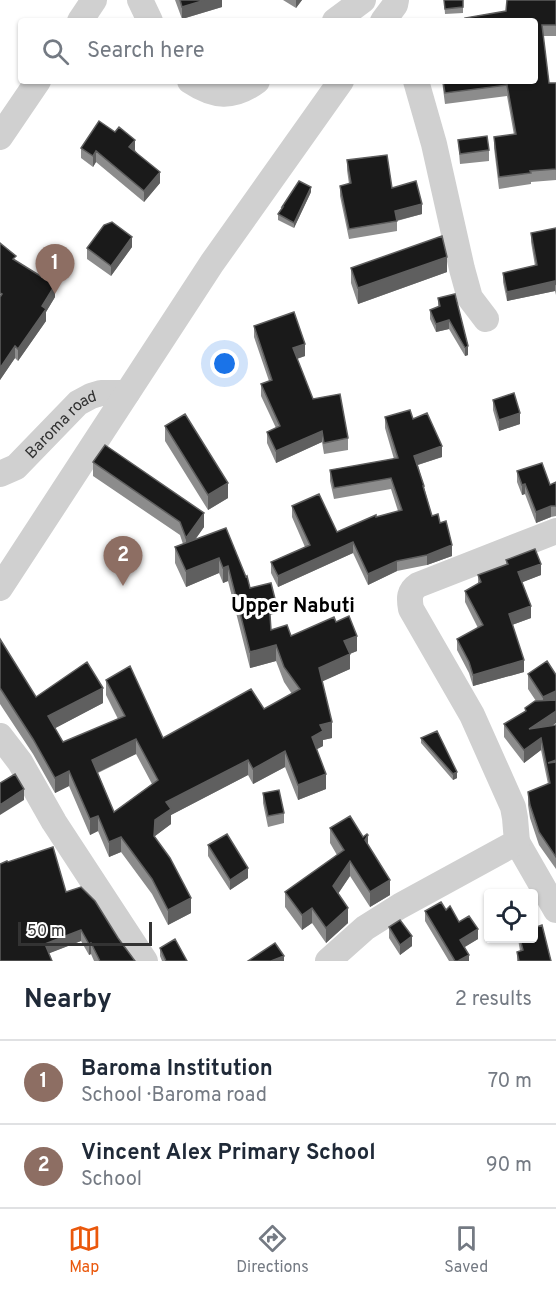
<!DOCTYPE html>
<meta charset="utf-8">
<style>
:root{--surface:#fff;--page:#f2f2f3;--text:#1f2937;--muted:#747a83;--line:#e0e1e3;--accent:#ea580c}
body{margin:0;font-family:Overpass,sans-serif;background:var(--page);color:var(--text)}
.controls{position:absolute;right:18px;bottom:18px;display:grid;overflow:hidden;border-radius:6px;box-shadow:0 2px 4px #0004}
.controls button{width:54px;height:54px;display:grid;place-items:center;padding:0;border:0;border-bottom:2px solid var(--line);background:var(--surface);color:var(--text);font:30px sans-serif}
.scale{position:absolute;left:18px;bottom:15px;width:134px;box-sizing:border-box;padding-left:6px;border:3px solid #333;border-top:0;font-size:16px;line-height:21px;white-space:nowrap;color:#333;-webkit-text-stroke:4px #fff;paint-order:stroke}
.you{position:absolute;left:225px;top:364px;width:21px;height:21px;margin:-15px;border:4px solid #fff;border-radius:50%;background:#1a73e8;box-shadow:0 0 0 9px #1a73e833}
.badge{display:grid;place-items:center;width:39px;height:39px;border-radius:50%;background:var(--accent);color:#fff;font-size:20px;font-weight:700}
.pin{position:absolute;translate:-50% -50px;filter:drop-shadow(0 2px 3px #0008)}
.pin::after{content:'';position:absolute;top:32px;width:21px;height:18px;background:inherit;clip-path:polygon(0 0,100% 0,50% 100%)}
.list{margin:0;padding:0;list-style:none}
h2{display:flex;justify-content:space-between;align-items:center;height:78px;margin:0;padding:0 24px;font-size:26px}
h2 small{font-size:20px;font-weight:400;color:var(--muted)}
.list li{display:grid;grid-template-columns:39px 1fr auto;gap:18px;align-items:center;box-sizing:border-box;height:84px;padding:0 24px;border-top:2px solid var(--line)}
.list b{display:block;font-size:22px;white-space:nowrap}
.list p{margin:0;font-size:20px;white-space:nowrap;color:var(--muted)}
.list em{font-size:20px;font-style:normal;color:var(--muted)}
.icon{flex:none;width:33px;height:33px;fill:none;stroke:currentColor;stroke-width:2;stroke-linecap:round;stroke-linejoin:round}
.map{position:relative;flex:none;width:556px;height:961px;overflow:hidden}
.search{position:absolute;background:var(--surface);box-shadow:0 2px 4px #0004;left:18px;right:18px;top:18px;height:66px;display:flex;align-items:center;gap:15px;box-sizing:border-box;padding:0 21px;border-radius:6px;color:var(--muted);font-size:22px}
.sheet{height:246px;background:var(--surface)}
nav{display:flex;justify-content:space-around;align-items:center;box-sizing:border-box;height:84px;border-top:2px solid var(--line);background:var(--surface);font-size:16px;color:var(--muted)}
nav a{display:grid;justify-items:center;gap:3px}
nav .on{color:var(--accent)}
.map>svg:first-child{display:block}
.lines{fill:none;stroke-linecap:round;stroke-linejoin:round}
.minor{stroke:#d0d0d0;stroke-width:26}
.wall{fill:#8c8c8c;fill-rule:evenodd}
.shaded-wall{fill:#5f5f5f}
.building{fill:#1a1a1a;stroke:#5f5f5f;stroke-width:1.5;fill-rule:evenodd}
.labels{text-anchor:middle;stroke-width:6;stroke-linejoin:round;paint-order:stroke}
.street-label{font-size:16px;fill:#333;stroke:#fff}
.quarter-label{font-size:20px;font-weight:bold;fill:#000;stroke:#fff}
</style>
<div class="map">
<svg width="556" height="961" viewBox="0 0 556 961">
<rect width="100%" height="100%" fill="#fff"/>
<g class="lines">
<g class="minor">
<path d="M140,0L150,21"/>
<path d="M80,21L94,0"/>
<path d="M335,21L363,0"/>
<path d="M383,21L395,5L396,0"/>
<path d="M190,81C214,97 233,99 257,81"/>
<path d="M416,81L434,144L462,269L470,298L486,319"/>
<path d="M0,137L38,81"/>
<path id="s1" d="M0,474L16,467L78,403L91,396L101,393H127"/>
<path d="M0,588L212,263L341,81"/>
<path d="M0,736L20,762L54,822L145,961"/>
<path d="M517,842L556,910"/>
<path d="M328,961L365,928L400,906L517,842L515,818L513,807L472,715L411,609C409,598 409,591 418,585L556,531"/>
</g>
</g>
<path class="wall" d="M175,0H222V7L182,19Z
M283,0H302L296,8Z
M444,0H463V13L445,14Z
M556,0V36H543L549,83H556V180L531,182V184L499,189L494,148V137L514,135L507,96L445,104L442,81H535V21H465V18L506,11Z
M458,140L489,150V161L460,164Z
M81,148L135,150L160,183L144,202L96,162L93,167L81,158Z
M347,160L392,188L422,214L397,221V231L349,239L340,196V186L349,184L347,170Z
M311,192L294,228L278,220V214L282,209V207Z
M556,228V295L555,291L507,301L503,282V273L535,266L531,242V233Z
M0,243L16,261L55,297L46,312V321L18,361L15,358L0,380Z
M132,247L111,276L87,259V248Z
M351,268L447,272L358,304L351,283Z
M438,298L468,355L465,356L449,329L436,332L430,319V310L438,307Z
M254,326L305,356L297,359L313,399L348,438V450L324,454L322,442L276,463L267,443V432L276,428L261,396V384L269,381L254,337Z
M493,400L520,424L499,431L493,410Z
M385,417L413,419L442,457L418,465L432,516L452,556L427,565L397,571L368,585L353,553L278,587L271,573V562L305,547L292,517V506L337,532L376,517L398,511L391,489L334,499L330,481V470L394,459L385,428Z
M165,426L228,498L208,510L165,441Z
M93,462L204,527L195,540L226,528L250,588L275,614L270,615L271,630L291,636L336,622L357,651L350,654V669L322,681L332,738L323,740V746L316,749L326,789L298,800L285,767L253,784L248,775L171,815V824L155,836V837L191,913L168,925L152,894L121,852L109,857L98,831L90,835L69,786L55,793L33,754L0,704V639L36,697L103,703L55,728L63,742L118,719L106,695V680L163,738L264,709L292,694L284,682L276,661L250,668L228,581L223,583L219,573L186,587L175,563V547L183,544L180,535L93,476ZM136,754L152,784L114,812L98,773Z
M517,471L550,485L556,482V516L551,517L536,523L525,494L522,495L517,482Z
M506,560L541,575L522,582L531,618L512,625L524,672L473,686L469,673L457,650V639L478,628L465,602V591L478,584V575L506,565Z
M528,674L556,675V723L552,726L556,725V869L539,845L530,818L528,805V792L548,784L541,750L524,763L504,737V724L525,712V708L536,701L528,689Z
M421,738L457,778L453,780L421,743Z
M263,793L284,813V823L268,827L263,803Z
M330,828L368,845L390,895L370,907L350,876L338,894L348,923L326,943L312,923L302,930L285,907V892L337,855L330,843Z
M208,845L248,878L230,890L208,856Z
M8,862L66,892L118,938L135,961H94L91,954L89,955L81,941L49,953Z
M446,910L478,939L464,947L469,961H449L425,921V911Z
M389,927L412,946L400,955L389,938Z
M518,939H534L551,961H517V952L520,951Z
M160,948L187,961H162L160,956Z"/>
<path class="shaded-wall" d="M205,0H222V7L182,19V7Z
M296,0H302L296,8Z
M135,140V150L129,157V147Z
M96,151V162L93,167V156Z
M160,172V183L144,202V191Z
M311,187V192L294,228V223Z
M422,204V214L395,221V211Z
M132,237V247L111,276V266Z
M447,257V272L358,304V288Z
M555,281V291L507,301V292Z
M55,285V297L46,312V321L18,361V349L42,306Z
M449,320V329L436,332V324Z
M305,344V356L293,360V348Z
M15,346V358L0,380V368Z
M468,346V355L465,356V348Z
M520,413V424L499,431V420Z
M322,431V442L276,463V451Z
M442,446V457L414,466V456Z
M228,483V498L208,510V495Z
M525,484V494L522,495V485Z
M551,506V517L536,523V512Z
M204,513V527L186,552V538Z
M353,542V553L278,587V576Z
M452,545V556L427,565V555Z
M219,558V573L186,587V571Z
M397,561V571L368,585V574Z
M541,564V575L518,584V572Z
M228,566V581L223,583V568Z
M275,599V614L269,615V600Z
M531,606V618L509,626V614Z
M357,636V651L344,656V641Z
M276,645V661L250,668V652Z
M350,654V669L319,683V668Z
M524,660V672L473,686V675Z
M103,688V703L48,732V716Z
M556,691V706L543,712V697Z
M556,711V723L529,741V729Z
M332,722V738L323,740V746L312,752V737L320,725Z
M541,738V750L524,763V750Z
M136,739V754L92,775V760Z
M285,751V767L253,784V769Z
M248,760V775L171,815V824L155,836L154,851L155,820L166,802Z
M69,771V786L55,793V778Z
M457,772V778L453,780V774Z
M326,774V789L298,800V785Z
M24,789V800L0,815V805Z
M98,816V831L90,835V819Z
M368,835V850L365,840Z
M121,837V852L109,857V842Z
M350,861V876L333,901V886Z
M248,868V878L230,890V880Z
M390,880V895L370,907V892Z
M191,898V913L168,925V910Z
M312,908V923L302,930V915Z
M348,908V923L326,943V928Z
M478,929V939L460,950V940Z
M81,930V941L45,955V944Z
M412,936V946L400,955V945Z
M91,943V954L89,955V944Z
M469,955V961H458Z
M284,956V961H271Z"/>
<path class="building" d="M180,0H205L182,7Z
M444,0H463V7L445,9Z
M507,0H556V25H542L549,83H556V169L530,171L531,173L499,177L494,137L516,134L507,85L445,93L443,81H535V21H466L465,18L506,11Z
M99,121L115,132L119,127L135,140L129,147L160,172L144,191L96,151L93,156L81,148Z
M487,136L489,150L460,154L458,140Z
M387,155L392,188L416,181L422,204L395,211L397,221L349,229L340,186L351,183L347,160Z
M299,181L311,187L294,223L278,214L283,207H282Z
M112,222L132,237L111,266L87,248L104,225Z
M556,228V285L555,281L507,292L503,273L537,265L531,233Z
M442,236L447,257L358,288L351,268Z
M0,243L16,256L13,259L55,285L42,306L46,309L18,349L15,346L0,368V297L2,294L0,293Z
M455,294L468,346L465,348L449,320L436,324L430,310L440,306L438,298Z
M294,312L305,344L293,348L313,399L340,394L348,438L324,443L322,431L276,451L267,432L280,426L261,384L272,380L254,326Z
M514,393L520,413L499,420L493,400Z
M410,410L413,419L427,413L442,446L414,456L424,486H423L432,516L438,514L440,523L446,521L452,545L427,555L397,561L368,574L353,542L278,576L271,562L310,545L292,506L319,494L337,532L376,515V517L402,510L391,478L334,488L330,470L398,458L385,417Z
M185,414L228,483L208,495L165,426Z
M105,445L204,513L186,538L180,522L93,462Z
M542,463L550,485L556,482V506H551L536,512L525,484L522,485L517,471Z
M226,528L246,577L247,576L250,588L271,583L275,599L269,600L271,630L287,625L291,636L334,617L336,622L349,616L357,636L344,641L350,654L319,668L332,722L320,725L323,731L312,737L326,774L298,785L285,751L253,769L248,760L166,802L171,809L155,820L154,836L170,858L191,898L168,910L152,879L121,837L109,842L98,816L90,819L69,771L55,778L33,739L0,688V639L36,697L87,662L103,688L48,716L63,742L125,716L106,680L130,666L163,738L251,689L264,709L300,689L284,667L276,645L250,652L228,566L223,568L219,558L186,571L175,547ZM136,739L158,780L114,812L92,760Z
M535,549L541,564L518,572L531,606L509,614L524,660L473,675L469,662L457,639L483,625L465,591L481,582L478,575L508,564L506,560Z
M547,661L556,675V691L543,697L528,674Z
M556,700V711L529,729L556,725V760L548,763L556,762V857L539,832L530,805L528,792L550,783L541,738L524,750L504,724L526,711L525,708L535,701Z
M437,731L457,772L453,774L421,738Z
M15,774L24,789L0,805V783Z
M279,790L284,813L268,816L263,793Z
M350,816L363,837L367,834L368,835L365,840L390,880L370,892L350,861L333,886L348,908L326,928L312,908L302,915L285,892L344,850L330,828Z
M227,834L248,868L230,880L208,845Z
M53,847L66,892L81,887L95,901L118,938L135,961H100L91,943L89,944L81,930L45,944L52,961H0V864L7,861L8,862Z
M441,902L446,910L450,906L459,922L469,916L478,929L460,940L469,955L458,961H455L425,911Z
M400,920L412,936L400,945L389,927Z
M542,925L551,961H519L517,952L523,950L520,939H534V928Z
M175,939L187,961H166L160,948Z
M275,943L284,956L271,961H248Z"/>
<g class="labels">
<g class="street-label">
<text dy="6" stroke="none"><textPath href="#s1" startOffset="80">Baroma road</textPath></text>
</g>
<g class="quarter-label">
<text x="293" y="612">Upper Nabuti</text>
</g>
</g>
</svg>
<div class="controls">
<button><svg class="icon" aria-label="locate" viewBox="0 0 24 24"><circle cx="12" cy="12" r="6"/><path d="M12 2v4M12 18v4M2 12h4M18 12h4"/></svg></button>
</div>
<div class="scale">50 m</div>
<div class="you"></div>
<div class="pin badge" style="left:55px;top:294px;background:#8d6e63">1</div>
<div class="pin badge" style="left:123px;top:586px;background:#8d6e63">2</div>
<div class="search"><svg class="icon" aria-label="search" viewBox="0 0 24 24"><circle cx="10" cy="10" r="6"/><path d="M15 15l6 6"/></svg>Search here</div>
</div>
<section class="sheet">
<h2>Nearby<small>2 results</small></h2>
<ul class="list">
<li><span class="badge" style="background:#8d6e63">1</span><div><b>Baroma Institution</b><p>School · Baroma road</p></div><em>70 m</em></li>
<li><span class="badge" style="background:#8d6e63">2</span><div><b>Vincent Alex Primary School</b><p>School</p></div><em>90 m</em></li>
</ul>
</section>
<nav>
<a class="on"><svg class="icon" aria-label="map" viewBox="0 0 24 24"><path d="M3 6l6-2 6 2 6-2v14l-6 2-6-2-6 2zM9 4v14M15 6v14"/></svg>Map</a>
<a><svg class="icon" aria-label="directions" viewBox="0 0 24 24"><path d="M12 3l9 9-9 9-9-9zM9 14v-3h6M13 9l2 2-2 2"/></svg>Directions</a>
<a><svg class="icon" aria-label="saved" viewBox="0 0 24 24"><path d="M7 4h10v16l-5-4-5 4z"/></svg>Saved</a>
</nav>
